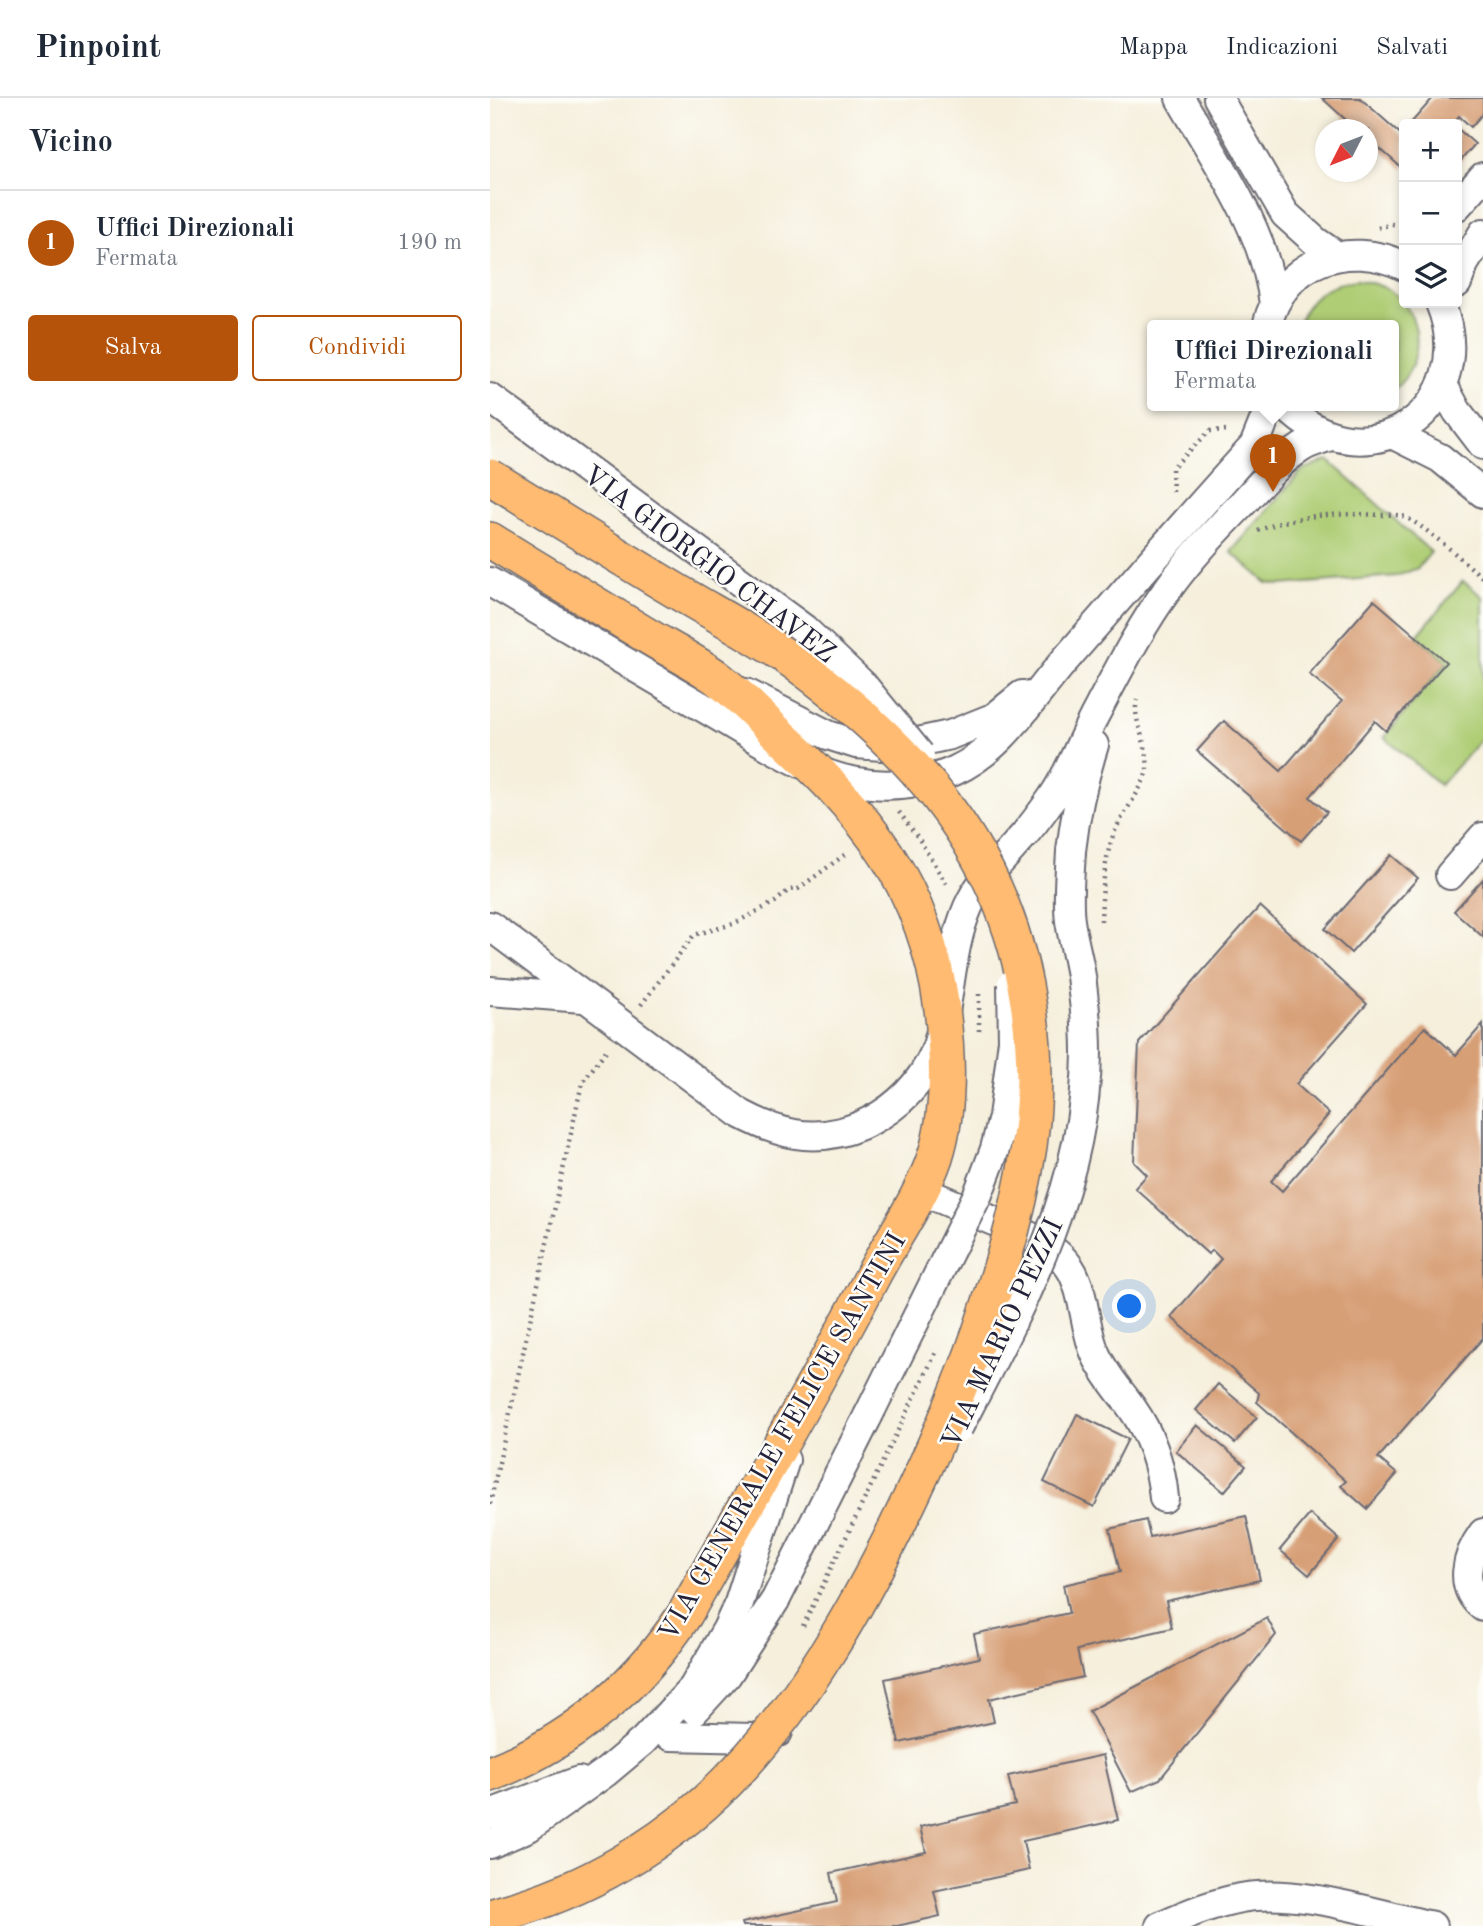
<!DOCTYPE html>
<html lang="it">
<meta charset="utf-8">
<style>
:root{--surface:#fff;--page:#f6f6f7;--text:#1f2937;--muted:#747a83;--line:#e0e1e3;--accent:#b45309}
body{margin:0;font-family:"Old Standard TT",serif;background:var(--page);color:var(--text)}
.controls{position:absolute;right:21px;top:21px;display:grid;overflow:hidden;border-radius:7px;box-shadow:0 4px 10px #0003}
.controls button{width:63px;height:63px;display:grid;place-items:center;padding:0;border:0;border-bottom:2px solid var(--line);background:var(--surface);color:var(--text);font:35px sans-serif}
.compass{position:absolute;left:825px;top:21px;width:63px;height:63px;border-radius:50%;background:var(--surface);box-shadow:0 4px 10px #0003;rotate:228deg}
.you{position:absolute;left:640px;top:1209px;width:24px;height:24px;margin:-18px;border:5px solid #fff;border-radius:50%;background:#1a73e8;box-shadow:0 0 0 10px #1a73e833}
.badge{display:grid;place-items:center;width:46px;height:46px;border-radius:50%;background:var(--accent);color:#fff;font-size:23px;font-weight:700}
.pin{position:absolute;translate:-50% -58px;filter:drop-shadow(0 2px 4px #0008)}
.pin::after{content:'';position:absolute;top:37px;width:24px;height:21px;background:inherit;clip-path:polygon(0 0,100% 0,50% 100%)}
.popup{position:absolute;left:657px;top:222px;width:252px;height:91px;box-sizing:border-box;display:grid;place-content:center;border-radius:7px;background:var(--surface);filter:drop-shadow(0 2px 5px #0005);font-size:23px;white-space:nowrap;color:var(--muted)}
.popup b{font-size:26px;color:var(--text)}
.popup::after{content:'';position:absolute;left:50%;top:100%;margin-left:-14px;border:14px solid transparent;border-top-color:var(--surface)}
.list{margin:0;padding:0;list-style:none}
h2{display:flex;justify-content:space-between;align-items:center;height:91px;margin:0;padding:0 28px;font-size:30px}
h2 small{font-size:23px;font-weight:400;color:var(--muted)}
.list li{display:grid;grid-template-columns:46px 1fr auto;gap:21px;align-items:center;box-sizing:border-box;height:105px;padding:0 28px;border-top:2px solid var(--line)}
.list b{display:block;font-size:26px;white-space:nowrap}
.list p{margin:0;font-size:23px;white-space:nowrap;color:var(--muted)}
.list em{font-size:23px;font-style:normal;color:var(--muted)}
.actions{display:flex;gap:14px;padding:21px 28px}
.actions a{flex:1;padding:16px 0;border:2px solid var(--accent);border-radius:7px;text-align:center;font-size:24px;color:var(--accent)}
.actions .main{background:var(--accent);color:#fff}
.icon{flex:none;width:38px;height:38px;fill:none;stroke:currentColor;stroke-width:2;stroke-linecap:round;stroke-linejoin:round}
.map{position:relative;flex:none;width:993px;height:1828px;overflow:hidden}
header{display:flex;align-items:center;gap:42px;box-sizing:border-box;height:98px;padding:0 35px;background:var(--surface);border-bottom:2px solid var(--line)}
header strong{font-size:33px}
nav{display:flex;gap:38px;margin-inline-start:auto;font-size:24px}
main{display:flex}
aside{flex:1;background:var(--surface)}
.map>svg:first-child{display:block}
.green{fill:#aecd74;stroke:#687858;stroke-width:2}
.building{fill:#d79f76}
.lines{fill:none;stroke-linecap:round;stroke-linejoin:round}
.minor-casing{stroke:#6c6a73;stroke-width:32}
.major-casing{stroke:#6c6a73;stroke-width:38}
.path{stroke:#6c6a73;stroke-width:4.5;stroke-dasharray:2 5;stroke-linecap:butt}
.minor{stroke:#fff;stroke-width:28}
.major{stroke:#febb71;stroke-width:35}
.minor-bridge-casing{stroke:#6c6a73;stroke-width:32;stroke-linecap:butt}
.major-bridge-casing{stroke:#6c6a73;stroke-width:38;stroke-linecap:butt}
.minor-bridge{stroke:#fff;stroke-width:28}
.major-bridge{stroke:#febb71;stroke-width:35}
.labels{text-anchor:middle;stroke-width:5;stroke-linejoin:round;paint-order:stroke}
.street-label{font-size:28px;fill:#22223b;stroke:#fdfcf7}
</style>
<header>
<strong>Pinpoint</strong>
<nav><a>Mappa</a><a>Indicazioni</a><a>Salvati</a></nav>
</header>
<main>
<aside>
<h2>Vicino<small></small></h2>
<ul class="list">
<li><span class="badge">1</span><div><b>Uffici Direzionali</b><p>Fermata</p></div><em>190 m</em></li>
</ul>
<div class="actions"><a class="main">Salva</a><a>Condividi</a></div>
</aside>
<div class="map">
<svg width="993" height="1828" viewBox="0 0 993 1828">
<rect width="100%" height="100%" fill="#fdfcf7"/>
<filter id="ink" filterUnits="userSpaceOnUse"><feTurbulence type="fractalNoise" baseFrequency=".0143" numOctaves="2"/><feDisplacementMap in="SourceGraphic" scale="14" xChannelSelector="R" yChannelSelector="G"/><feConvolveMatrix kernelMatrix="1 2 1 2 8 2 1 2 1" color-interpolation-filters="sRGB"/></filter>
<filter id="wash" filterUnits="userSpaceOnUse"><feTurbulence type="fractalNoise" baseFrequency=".00686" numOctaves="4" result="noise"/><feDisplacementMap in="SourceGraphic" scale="28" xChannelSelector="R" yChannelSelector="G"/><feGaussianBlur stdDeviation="1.57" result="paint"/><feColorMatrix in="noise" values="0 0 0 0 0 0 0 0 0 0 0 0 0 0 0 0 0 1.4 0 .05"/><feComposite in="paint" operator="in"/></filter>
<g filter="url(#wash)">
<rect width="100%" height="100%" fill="#f5efdc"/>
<path class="green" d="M867,182C879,184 889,186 899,192C934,214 936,266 904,291V228H807C818,198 837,185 867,182Z
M838,362L941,454L928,470L907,478L790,487L777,485L741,454L812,372Z
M973,483L993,499V639L950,687L894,639L957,564L927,538Z"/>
<g id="blocks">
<path class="building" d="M832,0H870L914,39V72L878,40V32H867Z
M943,0H993V15L981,29L969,18L962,26H920Z
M967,30L985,46L967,67Z
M884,502L956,564L896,633L885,623L820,699L837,714L811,743L707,653L734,623L791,673L852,603L819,576Z
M901,757L928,780L861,855L835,831Z
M993,781V839L964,813Z
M770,808L877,906L806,986L839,1016L781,1083L792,1093L935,929L966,957L993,926V1240L888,1360L907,1376L877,1411L851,1388L856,1383L767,1304L769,1295L681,1219L731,1161L722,1152L718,1156L645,1090L657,1077L644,1064L649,945Z
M728,1286L767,1319L745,1345L706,1312Z
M587,1316L638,1341L604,1409L554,1384Z
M707,1327L756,1368L734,1394L686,1353Z
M820,1416L849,1441L819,1477L790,1452Z
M756,1418L770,1482L676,1503L682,1530L587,1552L593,1579L499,1601L504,1624L409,1645L395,1581L489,1560L484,1536L579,1515L573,1487L630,1474L620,1431L656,1422L660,1439Z
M777,1520L786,1537L670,1681L641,1694L599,1613Z
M613,1657L628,1722L533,1743L539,1772L444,1793L450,1818L407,1828H253L252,1825L347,1804L341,1775L436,1754L430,1729L525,1707L518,1678Z"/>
</g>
</g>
<g filter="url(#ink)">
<use href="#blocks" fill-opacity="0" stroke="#6c6a73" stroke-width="2"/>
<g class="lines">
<defs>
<path id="minor" d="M690,0C727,65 775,130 784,206
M728,0L795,116L825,143L847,158
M967,108L993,79
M967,185L974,166L993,135
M777,228C792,163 858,141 914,168
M953,287L967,313L993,347
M0,300L26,319
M796,308C876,390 993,309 950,205
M902,336L950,360L993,395
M0,484C71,526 143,568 214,610C256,634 313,673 361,683C395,690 432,687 464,673C513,651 541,601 575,562C638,490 700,418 764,348L780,308
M256,595L338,637L366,646L405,649L460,637L505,619L532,597
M581,753C585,718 593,681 604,647
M960,777L993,739
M0,828L251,1016C268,1025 286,1033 305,1036C364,1046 428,1004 447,948C461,904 459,853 478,809C489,784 509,766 526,746C539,732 551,716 562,700C581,673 592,640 608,611C630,569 652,526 680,488C701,459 725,434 750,408C769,388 787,365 811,350C819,344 831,342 840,338
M0,893L93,900
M430,1092L539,1138C556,1146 574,1158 583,1175C596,1201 594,1231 606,1257C615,1277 630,1293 642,1310C661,1337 671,1367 674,1400
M993,1435C976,1458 968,1489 993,1509
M205,1612L237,1577L286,1501L378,1318
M180,1638L264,1640L288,1634
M0,1716L89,1683
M0,1746L39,1729L116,1674L153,1643L203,1590L237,1531L249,1505L295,1362
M670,1828C696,1816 723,1805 751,1800C807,1789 886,1816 942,1828"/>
<path id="major" d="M0,442C50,473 100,503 151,534C175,549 202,562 226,579C247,595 267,616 286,634C376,716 435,786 452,911C458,958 460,1013 445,1059C430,1102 403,1139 382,1179C323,1293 257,1404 195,1516C147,1589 81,1644 0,1676
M0,1819L27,1811"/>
</defs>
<use href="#minor" class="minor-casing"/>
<use href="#major" class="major-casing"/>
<path class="path" d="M888,130L914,123
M683,394L682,370L720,333L738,332
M768,433C805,416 850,415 890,417C896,417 905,416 912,418C934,426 974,464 993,480
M409,714L429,741L458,789
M611,823C612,796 614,758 625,733C633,715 650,694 656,676C663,651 641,625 647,602
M489,896V933
M151,907L204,837L243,826L285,804L299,792L308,791L357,755
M0,1406L92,985L118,950
M313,1528L447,1252"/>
<use href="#minor" class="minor"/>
<use href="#major" class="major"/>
<defs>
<path id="minor-bridge" d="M26,319L314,531L373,587L430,657
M378,1318L488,1096L505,1051L513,1019L523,942L522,886
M468,1330C529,1212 596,1091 597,955C597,932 595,909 592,886C590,865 583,844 580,823C577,800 580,776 581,753"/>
<path id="major-bridge" d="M0,379C59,415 118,452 178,488C221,514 266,537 307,566C377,617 446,682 488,758C533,837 550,933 542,1023C535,1095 513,1167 490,1234C467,1300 439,1363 408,1426C365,1513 316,1599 249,1671C190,1735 110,1786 27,1811"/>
</defs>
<use href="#minor-bridge" class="minor-bridge-casing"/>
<use href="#major-bridge" class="major-bridge-casing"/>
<use href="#minor-bridge" class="minor-bridge"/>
<use href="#major-bridge" class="major-bridge"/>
</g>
</g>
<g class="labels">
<g class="street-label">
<text transform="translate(220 465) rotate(37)" y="10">VIA GIORGIO CHAVEZ</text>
<text transform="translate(511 1235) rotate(-65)" y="10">VIA MARIO PEZZI</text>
<text transform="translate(291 1338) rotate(-60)" y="10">VIA GENERALE FELICE SANTINI</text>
</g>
</g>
</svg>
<div class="controls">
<button>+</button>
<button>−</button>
<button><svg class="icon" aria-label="layers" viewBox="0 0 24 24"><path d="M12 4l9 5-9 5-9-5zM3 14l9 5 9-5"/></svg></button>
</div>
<svg class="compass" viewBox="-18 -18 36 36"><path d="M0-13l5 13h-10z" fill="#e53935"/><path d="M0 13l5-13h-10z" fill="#747a83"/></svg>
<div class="you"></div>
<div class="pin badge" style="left:783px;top:394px">1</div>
<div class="popup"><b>Uffici Direzionali</b>Fermata</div>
</div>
</main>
